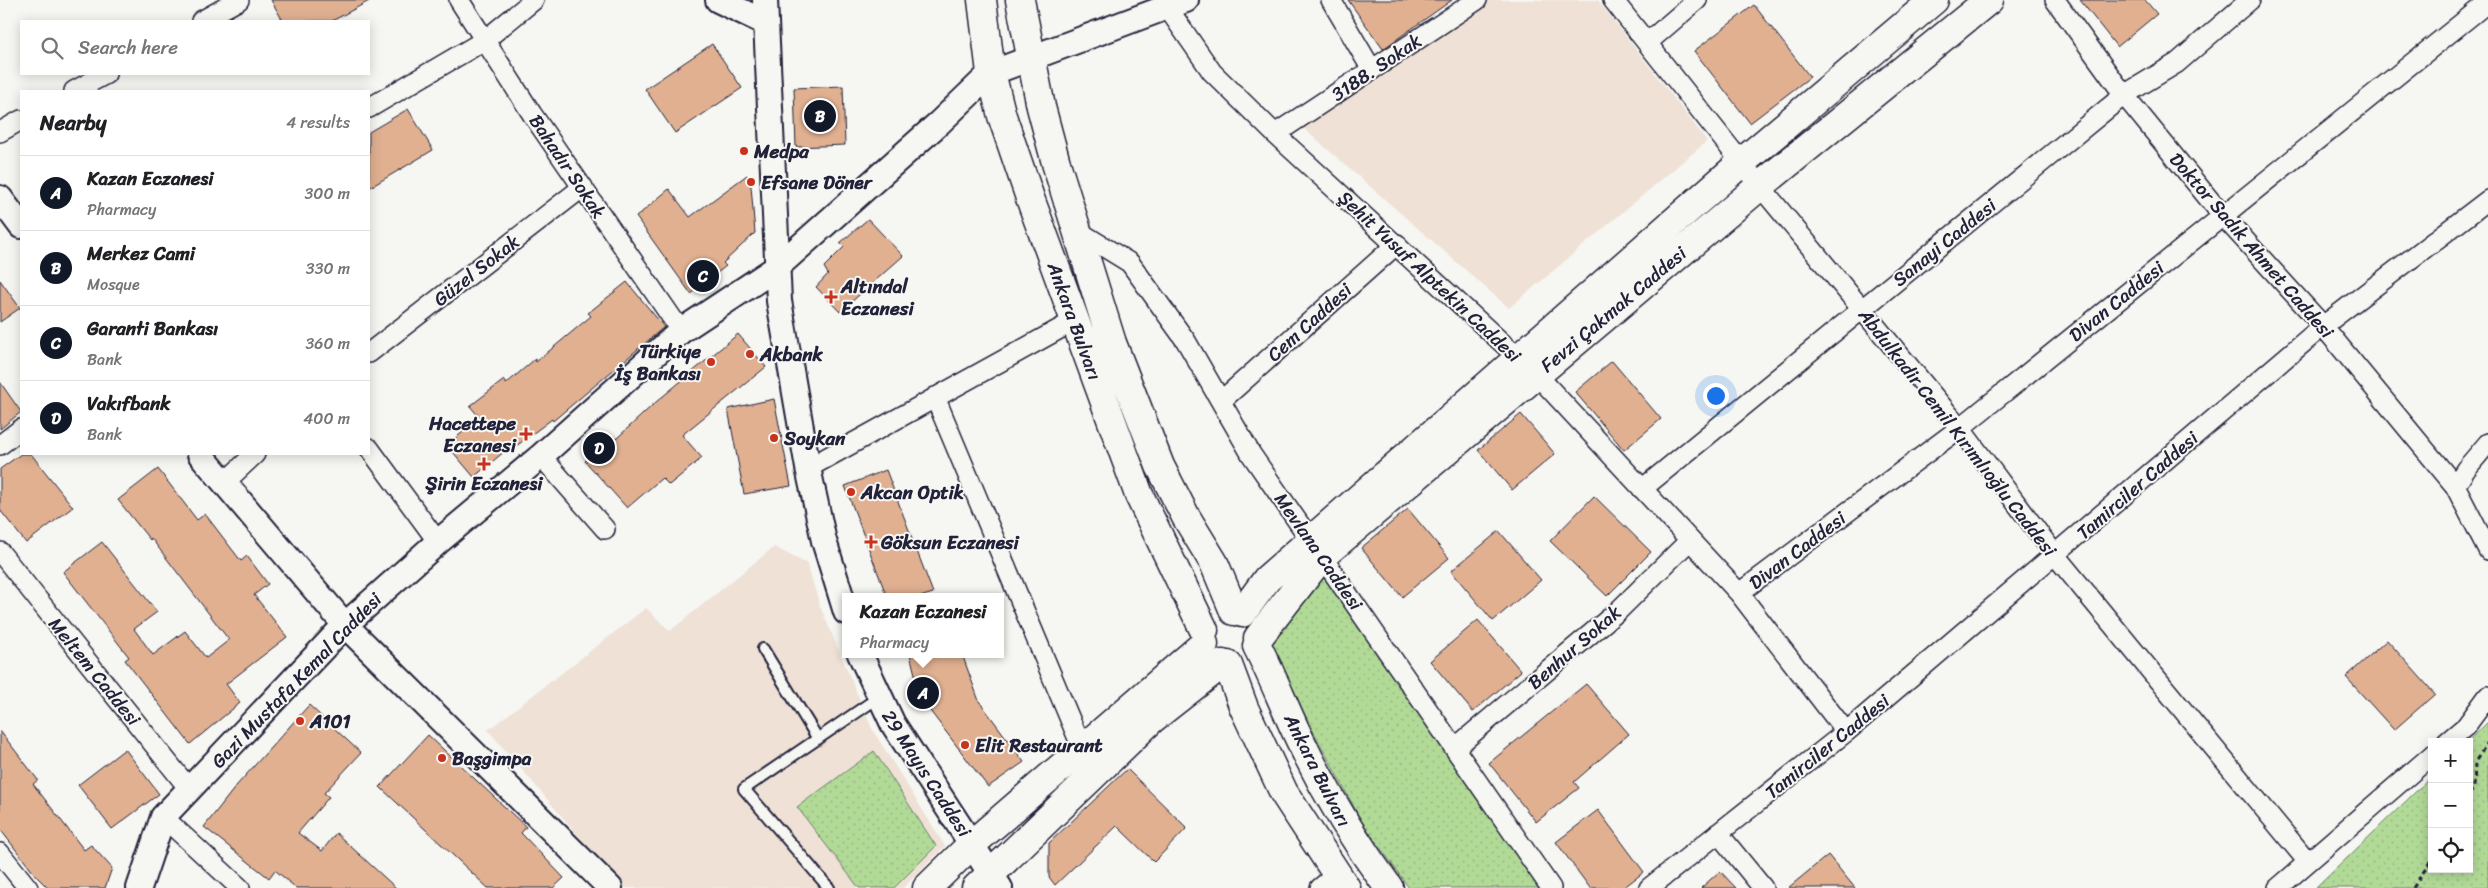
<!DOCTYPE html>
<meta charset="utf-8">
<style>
:root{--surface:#fff;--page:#f6f6f6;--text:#202124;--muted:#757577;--line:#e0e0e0;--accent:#111827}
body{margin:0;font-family:Sriracha,sans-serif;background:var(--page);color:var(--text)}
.controls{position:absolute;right:15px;bottom:15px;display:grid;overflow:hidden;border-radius:0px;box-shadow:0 2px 12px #0003}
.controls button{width:45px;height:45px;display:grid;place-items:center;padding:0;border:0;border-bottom:1px solid var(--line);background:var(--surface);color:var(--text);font:25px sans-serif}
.you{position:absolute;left:1715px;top:395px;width:18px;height:18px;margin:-12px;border:4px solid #fff;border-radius:50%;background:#1a73e8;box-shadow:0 0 0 8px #1a73e833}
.badge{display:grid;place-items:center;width:32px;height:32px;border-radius:50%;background:var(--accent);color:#fff;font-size:16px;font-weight:700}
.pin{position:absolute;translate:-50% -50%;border:2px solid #fff;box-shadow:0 1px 5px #0006}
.popup{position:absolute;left:842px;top:593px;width:162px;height:65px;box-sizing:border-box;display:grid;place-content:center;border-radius:0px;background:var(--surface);filter:drop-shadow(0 1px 4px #0005);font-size:16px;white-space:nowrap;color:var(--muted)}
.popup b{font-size:19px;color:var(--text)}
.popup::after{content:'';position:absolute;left:50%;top:100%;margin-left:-10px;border:10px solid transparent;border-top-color:var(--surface)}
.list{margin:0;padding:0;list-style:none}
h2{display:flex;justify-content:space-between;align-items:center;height:65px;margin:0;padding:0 20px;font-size:21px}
h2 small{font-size:16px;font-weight:400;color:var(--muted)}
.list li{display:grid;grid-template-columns:32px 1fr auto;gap:15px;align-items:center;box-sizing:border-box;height:75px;padding:0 20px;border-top:1px solid var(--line)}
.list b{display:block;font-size:19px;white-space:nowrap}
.list p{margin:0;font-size:16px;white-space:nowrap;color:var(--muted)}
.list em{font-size:16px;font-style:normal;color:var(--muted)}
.icon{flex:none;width:28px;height:28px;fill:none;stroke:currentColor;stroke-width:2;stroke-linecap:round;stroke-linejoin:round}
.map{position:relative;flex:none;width:2488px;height:888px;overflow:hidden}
.search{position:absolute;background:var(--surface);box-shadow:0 2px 12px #0003;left:20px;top:20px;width:350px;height:55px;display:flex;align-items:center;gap:12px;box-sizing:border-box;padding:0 18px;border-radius:0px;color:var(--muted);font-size:19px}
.panel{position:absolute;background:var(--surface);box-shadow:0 2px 12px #0003;left:20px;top:90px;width:350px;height:365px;border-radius:0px}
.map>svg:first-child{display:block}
.built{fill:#efe1d5}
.grass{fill:url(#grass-dots);stroke:#6a7e69}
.building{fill:#e0b091;stroke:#22223b}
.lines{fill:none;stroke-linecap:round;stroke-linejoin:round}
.service-casing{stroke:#22223b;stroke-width:14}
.minor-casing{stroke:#22223b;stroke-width:22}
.tertiary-casing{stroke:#22223b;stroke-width:28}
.secondary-casing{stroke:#22223b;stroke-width:31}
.path{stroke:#22223b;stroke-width:3;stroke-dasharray:5 4;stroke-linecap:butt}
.service{stroke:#f6f6f2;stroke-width:10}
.minor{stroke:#f6f6f2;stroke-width:19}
.tertiary{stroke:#f6f6f2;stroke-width:24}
.secondary{stroke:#f6f6f2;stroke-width:28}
.poi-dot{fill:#c8321e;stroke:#f6f6f2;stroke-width:2}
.labels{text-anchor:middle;stroke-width:4;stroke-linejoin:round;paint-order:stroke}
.street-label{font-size:19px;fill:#22223b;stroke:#f6f6f2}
.poi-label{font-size:19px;font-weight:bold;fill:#22223b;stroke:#f6f6f2;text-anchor:start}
</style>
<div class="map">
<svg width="2488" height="888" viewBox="0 0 2488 888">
<defs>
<pattern id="grass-dots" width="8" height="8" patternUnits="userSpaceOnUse" patternTransform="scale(1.25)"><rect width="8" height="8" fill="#b2da97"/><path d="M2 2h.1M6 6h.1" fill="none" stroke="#99bb83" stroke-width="1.8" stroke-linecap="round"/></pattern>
</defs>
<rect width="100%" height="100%" fill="#f6f6f2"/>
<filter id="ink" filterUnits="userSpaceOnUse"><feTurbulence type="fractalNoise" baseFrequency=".02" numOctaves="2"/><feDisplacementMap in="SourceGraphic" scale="10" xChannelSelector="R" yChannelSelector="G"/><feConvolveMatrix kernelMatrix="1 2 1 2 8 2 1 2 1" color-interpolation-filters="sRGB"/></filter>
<g filter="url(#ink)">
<path class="built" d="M1461,0H1598L1707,141L1509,308L1294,120Z
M774,547L807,564L820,606L872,729L945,846L903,888H623L488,730L646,608L670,631Z"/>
<path class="grass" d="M1322,570L1542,888H1409L1362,822L1266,643Z
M2488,722V888H2316L2432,776V869H2469V742H2467Z
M874,751L936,846L894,888H859L797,807Z"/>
<path class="building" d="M271,0H371L332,21H283Z
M1348,0H1452L1383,49Z
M2080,0H2145L2157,14L2117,47Z
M1754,5L1810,77L1750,123L1694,51Z
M712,44L742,88L675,133L645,89Z
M843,86L845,145L796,147L794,88Z
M408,109L433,150L369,188V132Z
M747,175L751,186L755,233L723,263L726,266L691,294L636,217L669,189L690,217Z
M868,219L903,256L840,312L816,287L828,274L824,267L844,247L840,243Z
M0,280L20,308L0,322Z
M627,282L664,327L553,421L552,419L507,453L505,451L474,477L447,445L480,418L470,406L504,380L506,384L535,359L536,362L591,316L588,313Z
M738,334L766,367L682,435L702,458L669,485L662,478L627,508L585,461L613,436L616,439L656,402Z
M1612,361L1661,419L1624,450L1575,392Z
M0,382L21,412L0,429Z
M774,399L791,486L744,494L728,409Z
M1521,414L1555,454L1512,490L1478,450Z
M21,454H31L73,507L26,543L0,510V469Z
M158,469L197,520L205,514L241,561L247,556L268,584L254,595L287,637L226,684L240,703L190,744L125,660L129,657L63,572L102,542L157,612L134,629L153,655L185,631L206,658L229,640L151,538L150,540L118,500Z
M886,470L933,593L920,597H887L845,486Z
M1594,496L1651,552L1607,596L1550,541Z
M1408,509L1449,558L1402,597L1361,548Z
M1499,531L1541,580L1493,621L1451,571Z
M1478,620L1521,671L1473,712L1430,661Z
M2387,640L2435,694L2394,730L2346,677Z
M910,654H962L979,701L1024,762L988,787L921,699Z
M1586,684L1629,734L1574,782L1579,788L1536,822L1489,763Z
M309,705L361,753L324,793L329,797L298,833L322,851L336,833L396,888H296L275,870L269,878L204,827L237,785Z
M0,731L38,780L33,784L84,850L91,845L112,868L105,888H48L36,876L0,829Z
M428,735L526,827L521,833L564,878L553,888H488L380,787Z
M125,749L159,794L112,829L78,785Z
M1127,769L1187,828L1154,862L1117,826L1055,885L1049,877V843Z
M1598,810L1644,872L1623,888H1590L1556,842Z
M1828,855L1855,888H1788Z
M1720,871L1736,888H1701Z"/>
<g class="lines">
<defs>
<path id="service" d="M763,649L818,739
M829,888L744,789L879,697"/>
<path id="minor" d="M459,0L532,114L681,331
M1331,0L1372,70
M1613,0L1760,186L1960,428L2055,555L2308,862
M2055,0L2124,95L2222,215L2323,326L2455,486L2488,550
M1167,7L1212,72L1275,134L1536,374L1739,593L1846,732
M201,21L239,0
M1647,43L1697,0
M74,91L106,74
M369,108L485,40L534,0
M0,132L21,120
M1275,134L1477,0
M1075,229L1130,263L1186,341L1251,454L1551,888
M369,353L583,187
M935,397L1082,748
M1221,401L1397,244
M0,445L21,429
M369,448L438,542
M541,456L605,529
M808,468L1074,321
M224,483L255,454
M2455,486L2466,469L2488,443
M1642,489L2124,95L2177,63L2250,0
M0,552L190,790
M1739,593L1960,428L2488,2
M2447,742L2466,726L2488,696
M1455,748L1618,611L1690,540
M163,817L240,888
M1718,833L1763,888
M0,853L28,888
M1320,888L1337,874
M1649,888L1846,732L2323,326L2488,200
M2278,888L2432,755"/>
<path id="tertiary" d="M718,0L766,23
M765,0L779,301L808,468L824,541L846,612
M0,198L21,226
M200,454L345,625L610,888
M860,654L893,724L1000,888
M139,888L163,817L345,625L438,542L541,456L681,331L776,268L939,123L991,73L1186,0"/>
<path id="secondary" d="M982,0L991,73L1002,116L1030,198L1139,495L1204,630
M1020,0L1041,107L1056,163L1112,343L1160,466L1186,517L1214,563L1234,611
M1242,613L1267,579L1741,163L1934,0
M1258,638L1322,556L1760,186L1989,0
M1257,646C1273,677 1285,709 1300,740C1325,792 1355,842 1389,888
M1228,665L1244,708L1284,793L1346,888
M927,888L972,844L1204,644
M976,888L1152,719L1222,664"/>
</defs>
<use href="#service" class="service-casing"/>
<use href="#minor" class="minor-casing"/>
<use href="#tertiary" class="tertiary-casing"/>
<use href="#secondary" class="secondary-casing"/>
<path class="path" d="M2469,794L2474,788L2475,762L2488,742
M2413,888L2432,859"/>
<use href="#service" class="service"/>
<use href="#minor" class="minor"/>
<use href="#tertiary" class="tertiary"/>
<use href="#secondary" class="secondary"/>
</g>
</g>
<g class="poi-dot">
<circle cx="744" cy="151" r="5"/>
<circle cx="751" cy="182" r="5"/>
<path d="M828.5 289.5h5v5h5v5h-5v5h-5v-5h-5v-5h5z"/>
<circle cx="750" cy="354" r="5"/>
<circle cx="711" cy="362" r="5"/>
<path d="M523.5 426.5h5v5h5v5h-5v5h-5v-5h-5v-5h5z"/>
<circle cx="774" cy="438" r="5"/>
<path d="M481.5 456.5h5v5h5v5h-5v5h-5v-5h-5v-5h5z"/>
<circle cx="851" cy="492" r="5"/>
<path d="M868.5 534.5h5v5h5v5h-5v5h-5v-5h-5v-5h5z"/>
<circle cx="300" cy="721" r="5"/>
<circle cx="965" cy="745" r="5"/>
<circle cx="442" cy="758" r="5"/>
</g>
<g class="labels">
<g class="street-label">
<text transform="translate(1376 67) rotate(-34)" y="7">3188. Sokak</text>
<text transform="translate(568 166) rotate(56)" y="7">Bahadır Sokak</text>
<text transform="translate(1944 242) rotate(-39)" y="7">Sanayi Caddesi</text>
<text transform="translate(2252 245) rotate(49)" y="7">Doktor Sadık Ahmet Caddesi</text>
<text transform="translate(476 270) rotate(-38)" y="7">Güzel Sokak</text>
<text transform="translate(1430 276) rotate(43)" y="7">Şehit Yusuf Alptekin Caddesi</text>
<text transform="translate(2116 301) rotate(-39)" y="7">Divan Caddesi</text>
<text transform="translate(1613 309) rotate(-40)" y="7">Fevzi Çakmak Caddesi</text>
<text transform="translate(1075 321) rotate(70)" y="7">Ankara Bulvarı</text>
<text transform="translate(1309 322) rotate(-42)" y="7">Cem Caddesi</text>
<text transform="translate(1958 432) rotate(52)" y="7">Abdulkadir Cemil Kırımlıoğlu Caddesi</text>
<text transform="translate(2137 485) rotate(-41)" y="7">Tamirciler Caddesi</text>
<text transform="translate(1797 550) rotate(-37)" y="7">Divan Caddesi</text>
<text transform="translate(1319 551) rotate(55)" y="7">Mevlana Caddesi</text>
<text transform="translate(1574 647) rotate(-41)" y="7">Benhur Sokak</text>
<text transform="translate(95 671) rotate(51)" y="7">Meltem Caddesi</text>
<text transform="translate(296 680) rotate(-46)" y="7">Gazi Mustafa Kemal Caddesi</text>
<text transform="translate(1827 746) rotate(-39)" y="7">Tamirciler Caddesi</text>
<text transform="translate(1318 770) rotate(63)" y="7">Ankara Bulvarı</text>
<text transform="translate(927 773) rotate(57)" y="7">29 Mayıs Caddesi</text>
</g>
<g class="poi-label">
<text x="754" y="158">Medpa</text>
<text x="761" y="189">Efsane Döner</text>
<text x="841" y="293">Altındal<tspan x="841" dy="22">Eczanesi</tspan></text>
<text x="701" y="358" text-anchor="end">Türkiye<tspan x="701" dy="22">İş Bankası</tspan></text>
<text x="760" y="361">Akbank</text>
<text x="516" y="430" text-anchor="end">Hacettepe<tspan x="516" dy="22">Eczanesi</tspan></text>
<text x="784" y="445">Soykan</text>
<text x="484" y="490" text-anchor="middle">Şirin Eczanesi</text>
<text x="861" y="499">Akcan Optik</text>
<text x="881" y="549">Göksun Eczanesi</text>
<text x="310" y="728">A101</text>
<text x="975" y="752">Elit Restaurant</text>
<text x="452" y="765">Başgimpa</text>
</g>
</g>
</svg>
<div class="controls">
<button>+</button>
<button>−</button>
<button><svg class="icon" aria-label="locate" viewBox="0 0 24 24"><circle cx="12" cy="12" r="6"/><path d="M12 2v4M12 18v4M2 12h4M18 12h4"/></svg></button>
</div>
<div class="you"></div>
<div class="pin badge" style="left:923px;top:693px">A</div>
<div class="popup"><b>Kazan Eczanesi</b>Pharmacy</div>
<div class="pin badge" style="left:820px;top:116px">B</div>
<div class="pin badge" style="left:703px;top:276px">C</div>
<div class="pin badge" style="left:599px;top:448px">D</div>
<div class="search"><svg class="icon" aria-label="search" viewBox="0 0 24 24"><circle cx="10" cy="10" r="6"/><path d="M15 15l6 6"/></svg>Search here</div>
<section class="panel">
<h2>Nearby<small>4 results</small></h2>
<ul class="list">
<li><span class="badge">A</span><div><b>Kazan Eczanesi</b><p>Pharmacy</p></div><em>300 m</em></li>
<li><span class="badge">B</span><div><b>Merkez Cami</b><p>Mosque</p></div><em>330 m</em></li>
<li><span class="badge">C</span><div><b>Garanti Bankası</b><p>Bank</p></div><em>360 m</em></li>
<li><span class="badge">D</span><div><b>Vakıfbank</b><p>Bank</p></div><em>400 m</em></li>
</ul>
</section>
</div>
